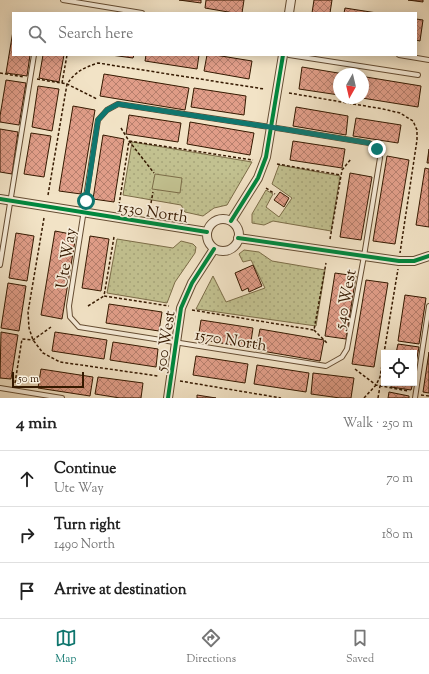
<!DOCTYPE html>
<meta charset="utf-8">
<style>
:root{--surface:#fff;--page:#f2f2f2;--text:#222;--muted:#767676;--line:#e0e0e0;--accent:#0f766e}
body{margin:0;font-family:"Sorts Mill Goudy",serif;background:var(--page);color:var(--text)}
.controls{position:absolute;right:12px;bottom:12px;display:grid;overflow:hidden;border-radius:0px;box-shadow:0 2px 10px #0003}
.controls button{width:36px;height:36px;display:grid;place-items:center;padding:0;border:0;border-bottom:1px solid var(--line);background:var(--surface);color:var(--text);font:20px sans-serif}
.compass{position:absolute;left:333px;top:68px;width:36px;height:36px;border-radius:50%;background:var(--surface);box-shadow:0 2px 10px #0003;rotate:188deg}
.scale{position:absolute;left:12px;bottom:10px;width:72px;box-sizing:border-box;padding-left:4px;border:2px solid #351900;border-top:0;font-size:11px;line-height:14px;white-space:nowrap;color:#351900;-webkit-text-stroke:3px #f7edda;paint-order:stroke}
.stop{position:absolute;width:12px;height:12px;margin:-9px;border:3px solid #0f766e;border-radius:50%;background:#fff}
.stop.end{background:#0f766e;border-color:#fff;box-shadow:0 1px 4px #0008}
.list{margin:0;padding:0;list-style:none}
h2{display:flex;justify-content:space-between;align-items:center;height:52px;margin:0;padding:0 16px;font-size:17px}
h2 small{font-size:13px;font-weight:400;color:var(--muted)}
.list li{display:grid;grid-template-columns:26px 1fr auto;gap:12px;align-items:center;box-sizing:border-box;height:56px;padding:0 16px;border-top:1px solid var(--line)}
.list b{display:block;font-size:15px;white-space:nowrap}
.list p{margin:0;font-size:13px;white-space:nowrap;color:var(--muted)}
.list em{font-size:13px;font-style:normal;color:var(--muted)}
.icon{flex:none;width:22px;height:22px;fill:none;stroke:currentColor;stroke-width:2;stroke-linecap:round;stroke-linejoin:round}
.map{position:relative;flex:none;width:429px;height:398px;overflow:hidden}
.search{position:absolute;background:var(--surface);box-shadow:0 2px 10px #0003;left:12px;right:12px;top:12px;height:44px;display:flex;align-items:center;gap:10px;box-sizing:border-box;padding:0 14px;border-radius:0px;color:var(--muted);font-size:15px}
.sheet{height:220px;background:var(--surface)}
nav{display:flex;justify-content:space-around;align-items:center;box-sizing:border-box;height:56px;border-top:1px solid var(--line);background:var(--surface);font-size:11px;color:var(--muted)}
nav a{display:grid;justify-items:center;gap:2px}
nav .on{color:var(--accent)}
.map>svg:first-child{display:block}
.grass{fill:url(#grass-dots);stroke:#7c6d48}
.park{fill:#c2c190;stroke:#7c6d48}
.building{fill:url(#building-cross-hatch);stroke:#351900}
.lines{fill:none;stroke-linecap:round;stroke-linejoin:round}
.service-casing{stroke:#644c32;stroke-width:6}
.minor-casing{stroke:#644c32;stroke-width:10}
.path{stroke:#351900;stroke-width:1.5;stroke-dasharray:3 2;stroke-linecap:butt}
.service{stroke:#f7edda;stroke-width:4}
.minor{stroke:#f7edda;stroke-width:8}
.cycleway-casing{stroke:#f7edda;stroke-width:6}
.cycleway{stroke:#00873e;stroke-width:4}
.route{stroke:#0f766e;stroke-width:5}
.labels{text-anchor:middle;stroke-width:3.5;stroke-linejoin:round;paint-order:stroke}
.street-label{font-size:16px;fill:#351900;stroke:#f7edda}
</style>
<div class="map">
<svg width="429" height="398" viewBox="0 0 429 398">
<defs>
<pattern id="grass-dots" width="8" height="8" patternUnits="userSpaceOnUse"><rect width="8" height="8" fill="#c2c190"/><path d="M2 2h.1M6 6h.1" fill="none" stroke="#a7a57a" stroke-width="1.8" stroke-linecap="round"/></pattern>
<pattern id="building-cross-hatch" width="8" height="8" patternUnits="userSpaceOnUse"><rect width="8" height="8" fill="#e09d88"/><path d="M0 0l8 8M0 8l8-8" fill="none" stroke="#b67f6d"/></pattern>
</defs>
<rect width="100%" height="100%" fill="#f2e3c6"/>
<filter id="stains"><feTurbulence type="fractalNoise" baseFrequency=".005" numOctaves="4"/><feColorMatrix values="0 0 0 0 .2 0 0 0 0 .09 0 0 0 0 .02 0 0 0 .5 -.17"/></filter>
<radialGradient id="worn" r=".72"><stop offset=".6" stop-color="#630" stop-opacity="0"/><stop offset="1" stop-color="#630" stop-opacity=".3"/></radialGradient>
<path class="grass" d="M132,142L252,162L227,205L214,208L203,216L185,212L181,205L123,195Z
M279,165L340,176L331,231L273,221L264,225L252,223V214L266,190L273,194L266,207L279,217L292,198L272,184Z
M117,239L173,248L181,241L193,244L196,247L195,253L175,282L167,303L107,293Z
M244,250L259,252L272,261L325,270L316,326L196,309L213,276L226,302L265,288L251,260L243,262L239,254Z"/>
<path class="park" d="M155,174L182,178L180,193L152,189Z"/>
<path class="building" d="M179,0H201V3Z
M206,0H244L242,13H234L205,8Z
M314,0H332L330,13H312Z
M408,0H423V2Z
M345,8L377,13H344Z
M416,19L423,20L420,41L416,40Z
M13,31V55H30L27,76L6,73Z
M43,55H64L59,82L39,78Z
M111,55H134L133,58Z
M146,55H199L197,69L145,61Z
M207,55H215L252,61L249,79L204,71Z
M302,67L344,74H339V95L299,89Z
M104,74L189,88L185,110L100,96Z
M366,77L421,86L418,107L362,98H363Z
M6,80L26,83L19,125L0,122V116Z
M38,86L59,89L52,131L32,127Z
M194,88L246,96L244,115L191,107Z
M73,106L95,110L81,194L59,191Z
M296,107L348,116L346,135L293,126Z
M129,115L181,123L178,142L126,134Z
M356,118L401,125L398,143L353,136Z
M190,122L254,133L250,155L187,144Z
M0,129L18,132L12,174L0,172Z
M31,133L51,136L44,177L24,174Z
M103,135L124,139L114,202L93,199Z
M293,141L345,149L342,168L290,160Z
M429,149V163H427Z
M387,156L409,160L395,244L373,241Z
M425,168L429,169V227L416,225Z
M350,173L372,177L361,240L340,237Z
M280,192L289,198L284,207L274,200Z
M55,231L76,235L62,319L41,315Z
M16,233L34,236L27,281L9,278Z
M90,236L109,239L101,291L82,288Z
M253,265L262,286L249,292L248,288L242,291L235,273Z
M335,273L356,276L346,339L325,336Z
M366,280L388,283L374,367L352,364Z
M8,283L26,286L19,331L1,328Z
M405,295L426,298L419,344L398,341Z
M109,304L162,312L159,331L106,323Z
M201,320L253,328L250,348L198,339Z
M260,329L324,340L320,361L256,350Z
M1,332L18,335L11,379L0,378Z
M55,332L107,340L104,359L52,351Z
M113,342L158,349L156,367L110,360Z
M398,344L419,347L414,374V353H396Z
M429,352V393L423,392Z
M196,356L248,364L245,383L193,375Z
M257,365L309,373L306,392L254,384Z
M41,369L93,377L90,396L38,388Z
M313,373L354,378L351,398H340L311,394Z
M98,377L143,383L141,398H120L95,394Z
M391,383H413L411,390L391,387Z
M389,392L409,396V398H388Z
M197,395L216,398H197Z"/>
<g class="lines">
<defs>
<path id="service" d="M63,0L142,13
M289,55L418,75
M399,55L429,60
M118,104L283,129L369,143L377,149L380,158L364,256L347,349L342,357L326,366L79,327L70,317L69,306L98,120L107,110Z
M0,265L34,55
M0,388L62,398
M415,398L429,306"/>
<path id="minor" d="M289,13L291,0
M0,199L207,232
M207 235a16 16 0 1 1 32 0a16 16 0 1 1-32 0Z
M231,221L258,178L266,157L283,55
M238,238L399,261H414L429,256
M168,398L181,308L192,283L214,249"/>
</defs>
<use href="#service" class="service-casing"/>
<use href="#minor" class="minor-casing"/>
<path class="path" d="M0,73L24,77
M37,79L67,84L97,99
M62,83L67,55
M289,93L383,109L400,113L413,121L417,130V140L400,253
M121,128L129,141L154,173
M277,164L341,175
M266,188L275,194
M48,195L67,84C76,71 83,68 98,63L264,89
M151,203L153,192
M119,205L129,141L253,160
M44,218L28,312L29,328L33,340L43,353L60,362L158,376
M114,237L104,296L169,306
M330,239L342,170L351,159
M88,306L104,296
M192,310L314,330L326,263
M314,330L327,343
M355,369L376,385L408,391
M180,381L281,398
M15,383L22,339L33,340L51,327
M421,395L429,396
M364,398L376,385L380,377L398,269
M378,398L380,386"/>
<use href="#service" class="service"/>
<use href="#minor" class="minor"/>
<defs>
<path id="cycleway" d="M0,199L207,232
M231,221L258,178L266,157L283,55
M238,238L399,261H414L429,256
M168,398L181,308L192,283L214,249"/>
</defs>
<use href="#cycleway" class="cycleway-casing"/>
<use href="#cycleway" class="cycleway"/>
</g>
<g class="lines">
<path class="route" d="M86,201L98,120L107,110L118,104L283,129L369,143L377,149"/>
</g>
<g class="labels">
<g class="street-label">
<text transform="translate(153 211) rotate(9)" y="6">1530 North</text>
<text transform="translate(65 258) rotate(-81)" y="6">Ute Way</text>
<text transform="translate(344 299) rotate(-79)" y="6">540 West</text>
<text transform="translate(231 339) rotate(9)" y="6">1570 North</text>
<text transform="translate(164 341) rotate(-81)" y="6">500 West</text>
</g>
</g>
<rect width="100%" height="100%" filter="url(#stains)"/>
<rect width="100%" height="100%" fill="url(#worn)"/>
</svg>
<div class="controls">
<button><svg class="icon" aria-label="locate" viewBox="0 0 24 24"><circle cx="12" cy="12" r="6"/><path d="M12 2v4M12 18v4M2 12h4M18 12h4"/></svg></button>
</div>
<svg class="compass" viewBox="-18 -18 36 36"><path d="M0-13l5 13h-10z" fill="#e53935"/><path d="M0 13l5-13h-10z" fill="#767676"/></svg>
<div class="scale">50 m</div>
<div class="stop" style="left:86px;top:201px"></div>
<div class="stop end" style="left:377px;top:149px"></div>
<div class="search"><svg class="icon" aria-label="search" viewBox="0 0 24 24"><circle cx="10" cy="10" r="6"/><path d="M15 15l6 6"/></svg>Search here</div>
</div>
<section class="sheet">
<h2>4 min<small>Walk · 250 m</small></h2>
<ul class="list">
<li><svg class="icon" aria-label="ahead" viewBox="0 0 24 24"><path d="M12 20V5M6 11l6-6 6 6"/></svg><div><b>Continue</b><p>Ute Way</p></div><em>70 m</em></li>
<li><svg class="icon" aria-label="right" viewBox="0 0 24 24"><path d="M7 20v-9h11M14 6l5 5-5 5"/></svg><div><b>Turn right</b><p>1490 North</p></div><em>180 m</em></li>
<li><svg class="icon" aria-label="arrive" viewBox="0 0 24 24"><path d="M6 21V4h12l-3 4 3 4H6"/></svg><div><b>Arrive at destination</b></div></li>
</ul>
</section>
<nav>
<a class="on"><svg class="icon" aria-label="map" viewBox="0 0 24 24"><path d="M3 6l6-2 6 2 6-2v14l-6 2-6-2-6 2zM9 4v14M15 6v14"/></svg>Map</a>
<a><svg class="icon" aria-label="directions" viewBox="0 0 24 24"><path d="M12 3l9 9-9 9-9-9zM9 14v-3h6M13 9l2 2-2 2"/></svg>Directions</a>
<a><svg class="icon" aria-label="saved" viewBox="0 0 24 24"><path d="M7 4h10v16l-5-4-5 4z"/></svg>Saved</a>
</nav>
